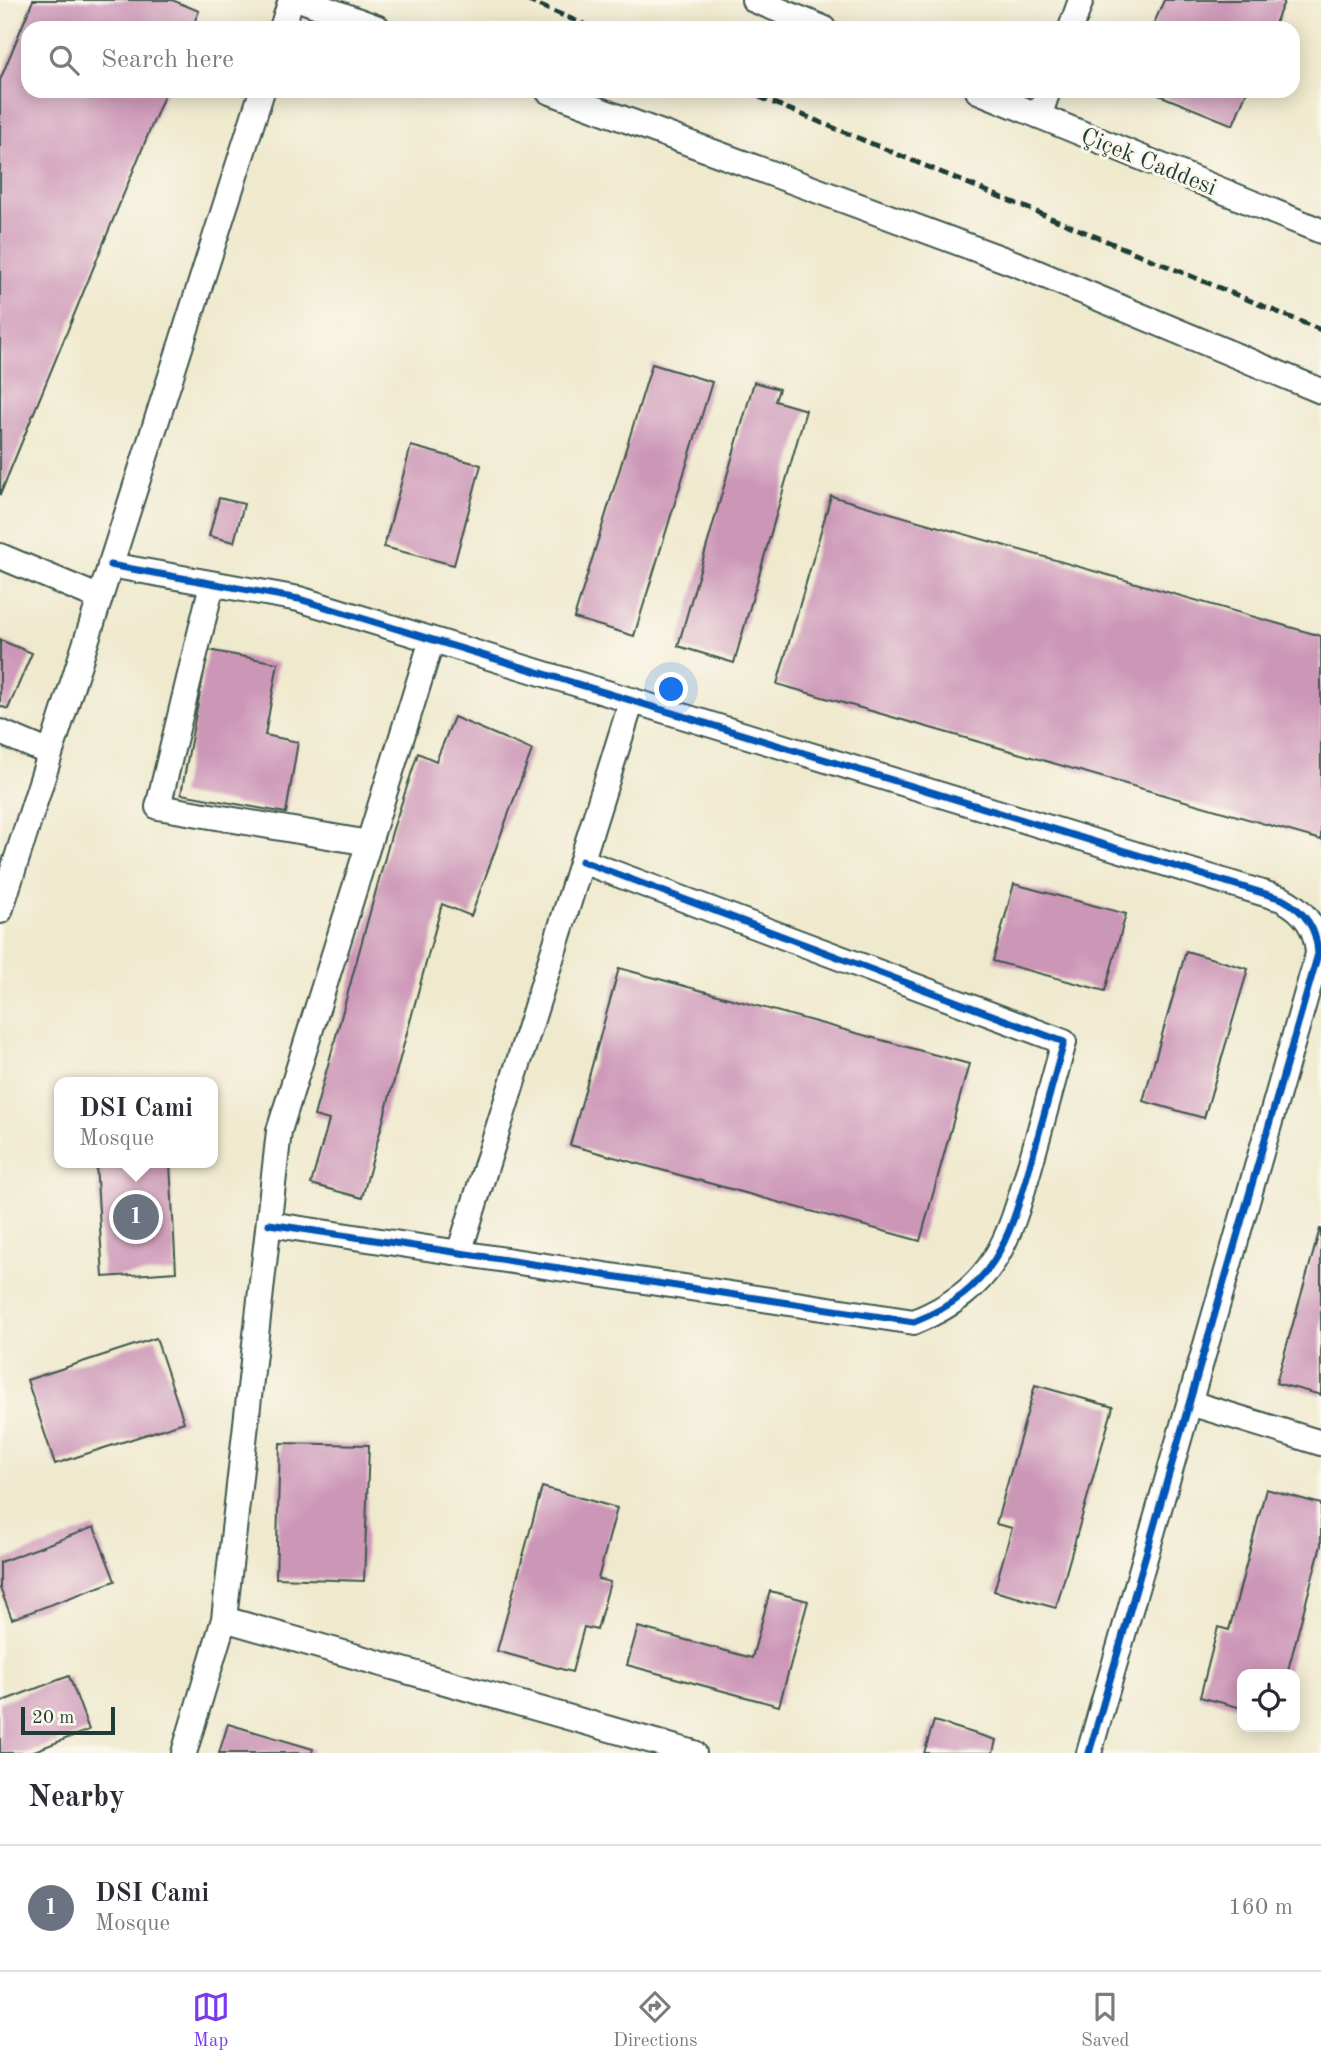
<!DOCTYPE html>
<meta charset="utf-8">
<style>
:root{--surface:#fff;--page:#f2f2f3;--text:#2b2b33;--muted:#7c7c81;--line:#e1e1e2;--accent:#7c3aed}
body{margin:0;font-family:"Old Standard TT",serif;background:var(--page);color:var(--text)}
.controls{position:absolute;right:21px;bottom:21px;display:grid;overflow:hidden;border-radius:14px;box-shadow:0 4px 18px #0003}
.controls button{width:63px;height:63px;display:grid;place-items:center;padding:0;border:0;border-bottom:2px solid var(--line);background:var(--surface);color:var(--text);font:35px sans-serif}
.scale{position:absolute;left:21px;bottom:18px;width:94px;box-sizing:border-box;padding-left:7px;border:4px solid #1f3d34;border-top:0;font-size:19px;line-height:24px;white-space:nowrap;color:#1f3d34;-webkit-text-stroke:5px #fbf7ec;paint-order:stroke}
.you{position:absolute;left:672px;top:690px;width:24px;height:24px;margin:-18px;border:5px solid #fff;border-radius:50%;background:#1a73e8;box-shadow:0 0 0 10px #1a73e833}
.badge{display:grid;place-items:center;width:46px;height:46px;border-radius:50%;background:var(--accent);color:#fff;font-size:23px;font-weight:700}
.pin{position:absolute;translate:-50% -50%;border:4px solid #fff;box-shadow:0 2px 7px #0006}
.popup{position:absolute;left:54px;top:1077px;width:164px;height:91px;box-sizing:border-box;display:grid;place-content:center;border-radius:14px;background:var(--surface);filter:drop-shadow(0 2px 5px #0005);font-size:23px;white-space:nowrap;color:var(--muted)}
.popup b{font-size:26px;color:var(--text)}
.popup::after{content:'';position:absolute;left:50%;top:100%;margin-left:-14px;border:14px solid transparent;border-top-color:var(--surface)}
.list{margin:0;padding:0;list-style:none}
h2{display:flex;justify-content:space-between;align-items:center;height:91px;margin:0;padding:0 28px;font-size:30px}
h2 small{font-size:23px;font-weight:400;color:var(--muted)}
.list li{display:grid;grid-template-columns:46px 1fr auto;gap:21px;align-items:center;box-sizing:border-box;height:126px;padding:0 28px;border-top:2px solid var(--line)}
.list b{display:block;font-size:26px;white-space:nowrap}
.list p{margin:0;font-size:23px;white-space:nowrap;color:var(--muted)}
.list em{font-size:23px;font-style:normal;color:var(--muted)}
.icon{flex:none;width:38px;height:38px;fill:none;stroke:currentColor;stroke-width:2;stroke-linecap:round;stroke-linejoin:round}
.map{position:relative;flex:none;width:1321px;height:1753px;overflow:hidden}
.search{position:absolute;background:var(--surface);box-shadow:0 4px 18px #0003;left:21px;right:21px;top:21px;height:77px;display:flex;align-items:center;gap:18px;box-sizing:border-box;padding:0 24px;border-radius:21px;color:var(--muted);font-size:26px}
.sheet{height:217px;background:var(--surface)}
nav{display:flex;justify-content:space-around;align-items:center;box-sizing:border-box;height:98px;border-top:2px solid var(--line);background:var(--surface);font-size:19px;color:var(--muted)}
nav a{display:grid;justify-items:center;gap:4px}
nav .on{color:var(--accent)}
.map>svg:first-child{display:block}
.building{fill:#cc96b7}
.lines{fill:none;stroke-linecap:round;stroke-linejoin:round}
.street-casing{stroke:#3e574b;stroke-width:28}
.street{stroke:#fff;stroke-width:24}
.rail{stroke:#1f3d34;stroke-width:5;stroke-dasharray:10 5;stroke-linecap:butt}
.cycleway-casing{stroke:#fbf7ec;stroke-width:11}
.cycleway{stroke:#0057b8;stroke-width:7}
.labels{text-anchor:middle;stroke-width:6;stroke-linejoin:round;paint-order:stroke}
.street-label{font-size:24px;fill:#1f3d34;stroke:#fbf7ec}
</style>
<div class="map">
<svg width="1321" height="1753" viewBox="0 0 1321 1753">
<rect width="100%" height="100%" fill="#fbf7ec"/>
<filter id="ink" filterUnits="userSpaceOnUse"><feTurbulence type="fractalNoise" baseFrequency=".0143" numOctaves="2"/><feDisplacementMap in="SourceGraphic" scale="14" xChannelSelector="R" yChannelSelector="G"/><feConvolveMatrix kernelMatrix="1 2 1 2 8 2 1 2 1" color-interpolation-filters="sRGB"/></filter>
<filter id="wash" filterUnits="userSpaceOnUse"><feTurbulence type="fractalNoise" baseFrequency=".00686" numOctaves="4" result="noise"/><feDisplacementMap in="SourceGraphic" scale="28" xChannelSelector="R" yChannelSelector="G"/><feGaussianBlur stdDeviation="1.57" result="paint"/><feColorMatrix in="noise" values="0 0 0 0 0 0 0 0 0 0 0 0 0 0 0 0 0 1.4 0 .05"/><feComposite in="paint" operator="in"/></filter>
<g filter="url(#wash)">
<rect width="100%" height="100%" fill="#efe9ce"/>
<g id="blocks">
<path class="building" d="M33,0H172L199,11L192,28H28V91H166L0,495V80Z
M1164,0H1279L1284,2L1273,28H1152Z
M1149,91H1247L1233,125Z
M652,364L712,382L634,636L574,618Z
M754,382L779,389L775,401L806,410L734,663L678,646Z
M411,446L481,465L454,565L384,547Z
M831,496L1321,636V840L777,684Z
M219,498L244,504L234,542L209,536Z
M0,640L32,653L8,709L0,706Z
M208,650L278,663L265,735L298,742L286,813L181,794Z
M454,717L532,750L471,916L442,904L362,1198L311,1184L329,1120L314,1116L392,832L418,753L436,761Z
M1014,884L1126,914L1105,991L993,961Z
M1186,951L1248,969L1204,1118L1143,1101Z
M619,968L969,1064L920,1241L570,1145Z
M96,1163H170L176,1272L103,1277Z
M1320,1229H1321V1395L1276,1383Z
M156,1338L184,1422L55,1464L27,1380Z
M1035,1385L1113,1407L1056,1608L994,1591L1012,1528L996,1524Z
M280,1443L369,1445L364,1581L276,1578Z
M542,1487L617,1508L598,1579L610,1582L597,1630L584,1627L572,1672L497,1651Z
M1266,1489L1321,1504V1545L1287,1674H1242V1708L1200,1697L1218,1627L1229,1630Z
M94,1527L115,1581L12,1619L0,1588V1562Z
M770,1591L808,1601L779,1706L627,1665L638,1627L752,1658Z
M69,1676L89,1730L29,1753H0V1702Z
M934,1721L996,1740L993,1753H924Z
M228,1724L313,1749L312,1753H219Z"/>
</g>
</g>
<g filter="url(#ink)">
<use href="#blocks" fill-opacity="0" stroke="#3e574b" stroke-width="2"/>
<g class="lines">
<defs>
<path id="street" d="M302,0L378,28
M754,0L823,28
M282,28L291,0
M1071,28L1081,0
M548,91L1019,265L1321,391
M978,91L1321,231
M1039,116L1048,91
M0,556L100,598
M110,565L299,599L1282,899C1305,911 1317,928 1318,954L1089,1753
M212,584L158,807L369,843
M0,732L50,753
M0,911L262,91
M269,1224L914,1322C996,1288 1008,1242 1031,1162C1042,1122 1053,1082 1064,1042L582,861
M459,1253L632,700
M1190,1403L1321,1443
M224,1619L694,1753
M184,1753L224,1619L279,1131L432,640"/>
</defs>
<use href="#street" class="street-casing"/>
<use href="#street" class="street"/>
<path class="rail" d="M526,0L593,28
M745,91L1321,330"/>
<defs>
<path id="cycleway" d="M110,565L299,599L1282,899C1305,911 1317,928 1318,954L1089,1753
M269,1224L914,1322C996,1288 1008,1242 1031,1162C1042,1122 1053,1082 1064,1042L582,861"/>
</defs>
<use href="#cycleway" class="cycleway-casing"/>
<use href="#cycleway" class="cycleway"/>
</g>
</g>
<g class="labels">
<g class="street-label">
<text transform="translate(1149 161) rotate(22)" y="8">Çiçek Caddesi</text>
</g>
</g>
</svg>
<div class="controls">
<button><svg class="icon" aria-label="locate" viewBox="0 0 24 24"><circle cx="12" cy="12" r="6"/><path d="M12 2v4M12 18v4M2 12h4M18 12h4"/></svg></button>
</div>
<div class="scale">20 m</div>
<div class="you"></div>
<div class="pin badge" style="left:136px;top:1217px;background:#6b7280">1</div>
<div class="popup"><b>DSI Cami</b>Mosque</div>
<div class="search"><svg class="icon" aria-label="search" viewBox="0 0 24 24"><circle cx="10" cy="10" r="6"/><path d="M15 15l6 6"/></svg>Search here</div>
</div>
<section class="sheet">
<h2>Nearby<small></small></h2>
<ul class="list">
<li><span class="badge" style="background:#6b7280">1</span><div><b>DSI Cami</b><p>Mosque</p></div><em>160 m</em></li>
</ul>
</section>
<nav>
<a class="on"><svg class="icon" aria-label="map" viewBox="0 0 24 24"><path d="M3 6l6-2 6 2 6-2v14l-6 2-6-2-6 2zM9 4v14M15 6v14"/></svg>Map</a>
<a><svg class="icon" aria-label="directions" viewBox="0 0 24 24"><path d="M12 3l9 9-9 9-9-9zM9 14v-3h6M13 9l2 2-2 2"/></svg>Directions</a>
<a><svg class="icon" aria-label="saved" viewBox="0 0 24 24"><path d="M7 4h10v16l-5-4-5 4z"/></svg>Saved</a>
</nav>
